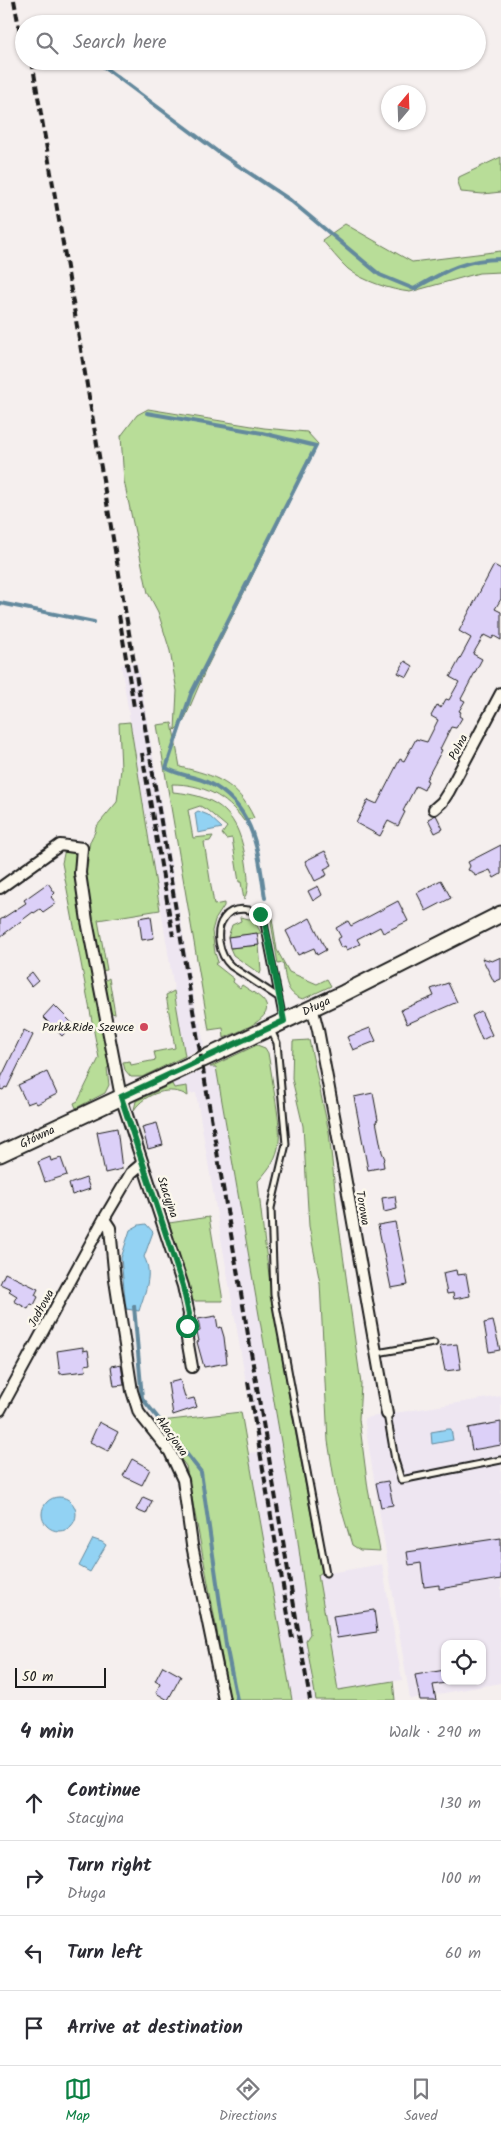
<!DOCTYPE html>
<meta charset="utf-8">
<style>
:root{--surface:#fff;--page:#f7f7f7;--text:#2b2b33;--muted:#7c7c81;--line:#e1e1e2;--accent:#0b8043}
body{margin:0;font-family:Kalam,sans-serif;background:var(--page);color:var(--text)}
.controls{position:absolute;right:15px;bottom:15px;display:grid;overflow:hidden;border-radius:10px;box-shadow:0 1px 4px #0004}
.controls button{width:45px;height:45px;display:grid;place-items:center;padding:0;border:0;border-bottom:1px solid var(--line);background:var(--surface);color:var(--text);font:25px sans-serif}
.compass{position:absolute;left:381px;top:85px;width:45px;height:45px;border-radius:50%;background:var(--surface);box-shadow:0 1px 4px #0004;rotate:19deg}
.scale{position:absolute;left:15px;bottom:12px;width:91px;box-sizing:border-box;padding-left:5px;border:2px solid #1c1c1c;border-top:0;font-size:14px;line-height:18px;white-space:nowrap;color:#1c1c1c;-webkit-text-stroke:4px #fbf7ec;paint-order:stroke}
.stop{position:absolute;width:15px;height:15px;margin:-11px;border:4px solid #0b8043;border-radius:50%;background:#fff}
.stop.end{background:#0b8043;border-color:#fff;box-shadow:0 1px 5px #0008}
.list{margin:0;padding:0;list-style:none}
h2{display:flex;justify-content:space-between;align-items:center;height:65px;margin:0;padding:0 20px;font-size:21px}
h2 small{font-size:16px;font-weight:400;color:var(--muted)}
.list li{display:grid;grid-template-columns:32px 1fr auto;gap:15px;align-items:center;box-sizing:border-box;height:75px;padding:0 20px;border-top:1px solid var(--line)}
.list b{display:block;font-size:19px;white-space:nowrap}
.list p{margin:0;font-size:16px;white-space:nowrap;color:var(--muted)}
.list em{font-size:16px;font-style:normal;color:var(--muted)}
.icon{flex:none;width:28px;height:28px;fill:none;stroke:currentColor;stroke-width:2;stroke-linecap:round;stroke-linejoin:round}
.map{position:relative;flex:none;width:501px;height:1700px;overflow:hidden}
.search{position:absolute;background:var(--surface);box-shadow:0 1px 4px #0004;left:15px;right:15px;top:15px;height:55px;display:flex;align-items:center;gap:12px;box-sizing:border-box;padding:0 18px;border-radius:28px;color:var(--muted);font-size:19px}
.sheet{height:365px;background:var(--surface)}
nav{display:flex;justify-content:space-around;align-items:center;box-sizing:border-box;height:70px;border-top:1px solid var(--line);background:var(--surface);font-size:14px;color:var(--muted)}
nav a{display:grid;justify-items:center;gap:2px}
nav .on{color:var(--accent)}
.map>svg:first-child{display:block}
.built{fill:#eee6f1;fill-rule:evenodd}
.green{fill:#b8dd98;stroke:#6a7c5a}
.water{fill:#92d2f3;stroke:#63899d}
.lines{fill:none;stroke-linecap:round;stroke-linejoin:round}
.stream{stroke:#63899d;stroke-width:4}
.building{fill:#dcd0f8;stroke:#1c1c1c}
.lane-casing{stroke:#1c1c1c;stroke-width:9}
.street-casing{stroke:#1c1c1c;stroke-width:14}
.secondary-casing{stroke:#1c1c1c;stroke-width:19}
.lane{stroke:#fbf7ec;stroke-width:5}
.street{stroke:#fbf7ec;stroke-width:10}
.secondary{stroke:#fbf7ec;stroke-width:15}
.rail{stroke:#1c1c1c;stroke-width:4;stroke-dasharray:8 4;stroke-linecap:butt}
.route{stroke:#0b8043;stroke-width:6}
.poi-dot{fill:#d1495b;stroke:#fbf7ec;stroke-width:2}
.labels{text-anchor:middle;stroke-width:5;stroke-linejoin:round;paint-order:stroke}
.street-label{font-size:12px;fill:#1c1c1c;stroke:#fbf7ec}
.poi-label{font-size:12px;fill:#1c1c1c;stroke:#fbf7ec;text-anchor:end}
</style>
<div class="map">
<svg width="501" height="1700" viewBox="0 0 501 1700">
<rect width="100%" height="100%" fill="#f5efee"/>
<filter id="ink" filterUnits="userSpaceOnUse"><feTurbulence type="fractalNoise" baseFrequency=".02" numOctaves="2"/><feDisplacementMap in="SourceGraphic" scale="10" xChannelSelector="R" yChannelSelector="G"/><feConvolveMatrix kernelMatrix="1 2 1 2 8 2 1 2 1" color-interpolation-filters="sRGB"/></filter>
<g filter="url(#ink)">
<path class="built" d="M137,662L198,1022H200L204,1046L185,1056L121,665Z
M210,1067H216L297,1534L310,1634L306,1640L316,1700H292L248,1453L258,1452L196,1093L188,1094V1096L180,1092L169,1090L172,1084Z
M501,1396V1683L410,1699L364,1418ZM445,1644H482V1681H445Z
M382,1564L402,1680L338,1691L318,1575Z"/>
<path class="green" d="M501,157V192L483,194L461,192L458,182L459,177Z
M345,224L412,262L501,251V272L479,273L410,292C391,290 363,281 348,269C338,260 330,249 322,240Z
M148,409L264,428L307,432L318,444L206,669L183,723L175,730L177,691L170,651L158,612L148,593L124,481L121,436L137,415Z
M130,722L160,910L98,920L107,970L100,971L85,873C90,862 87,853 90,842C92,836 96,833 96,827L117,802L121,769L119,723Z
M172,723L180,767C215,775 238,783 254,818L244,821C226,796 203,784 172,784L173,792C221,796 239,815 246,862C248,876 250,886 244,900L241,882H239L232,838L226,839L222,834L227,827L207,810L200,806L188,810L193,838L213,836L210,841L204,842L213,898L214,905L224,903V906L215,920L212,931L215,953L218,962L215,964L234,979L233,982L240,988L242,985C249,990 257,994 262,999C281,1018 236,1032 224,1038L223,1028L209,1030L157,725Z
M65,849L78,851L98,1010L110,1067L107,1068L109,1085L105,1093L76,1108L74,1103L78,1101L99,1058L62,863Z
M240,917L254,920L261,933L228,937L232,925L241,921Z
M272,918L277,950L289,972L317,984L327,979L331,986L303,999C285,994 286,979 283,963L278,964L271,923Z
M259,945L261,971L260,974L233,955L230,948Z
M109,978L115,1014L109,1012L103,982Z
M174,991L185,1056L142,1077H131L125,1070L123,1062L130,1061L131,1065L156,1060L154,1052L175,1048L166,995Z
M309,1040L329,1132L338,1219L361,1384L359,1419L368,1489L380,1551L360,1550L352,1545L336,1491L328,1441L320,1283L309,1226L303,1126L292,1079L293,1041Z
M257,1045L265,1048L268,1053C271,1069 273,1086 276,1103C281,1137 284,1154 258,1181C270,1313 298,1442 322,1572L318,1575L338,1690L393,1681L395,1700H316L306,1640L310,1634L297,1534L216,1067H210Z
M172,1084L174,1088L187,1086L188,1096C171,1085 145,1093 134,1110L136,1101Z
M209,1217L223,1301H192L169,1223Z
M241,1412L292,1700H230L186,1466L152,1422Z"/>
<path class="water" d="M198,811L208,815L222,828L198,833L195,813Z
M146,1224L153,1232L144,1257C154,1274 144,1294 139,1311L126,1309L121,1258L130,1230L139,1225Z
M448,1429H451L453,1440L432,1444L431,1432Z
M42 1514a17 17 0 1 1 34 0a17 17 0 1 1-34 0Z
M93,1539L102,1542L106,1545L90,1572L79,1566Z"/>
<g class="lines">
<path class="stream" d="M39,19L46,24
M96,61L218,152L290,200L380,275L414,289C445,271 464,259 501,259
M147,413L262,433L316,446L191,694L166,768C180,776 195,776 209,783C256,807 258,853 265,898
M0,603L94,622
M134,1306L142,1398L201,1472L226,1645L237,1700"/>
</g>
<path class="building" d="M494,565L501,569V599L495,609L501,612V640L494,636L492,639L484,635L473,654L482,659L461,699L465,701L459,711L461,712L459,716L462,718L456,728L451,727L440,749L442,750L426,780L428,781L424,790L416,786L403,811L405,812L398,826L388,821L380,836L356,823L368,800L377,804L400,759L404,761L416,739L427,742L438,720L431,716L437,705L441,708L446,699L449,700L459,682L450,677L471,638L459,631Z
M405,661L413,666L407,677L398,673Z
M436,815L443,829L435,833L428,819Z
M501,845V874L494,878L490,870L475,876L473,872L468,870L470,866L468,862Z
M325,851L332,865L324,869L327,875L315,881L305,861Z
M441,880L451,898L426,911L417,893Z
M48,883L55,893L51,897L56,903L43,912L40,909L34,913L33,912L0,937V920L26,903L24,900Z
M318,886L322,895L313,901L308,891Z
M398,901L408,921L383,933L380,927L357,939L360,944L347,950L345,946L341,948L337,939L341,937L336,928L348,921L351,926Z
M151,916L154,938L142,940L139,918Z
M310,918L326,950L317,955L314,948L298,955L286,931Z
M257,933L259,945L230,948L228,937Z
M501,957V979L494,982L482,958L492,961Z
M32,972L38,980L31,986L25,978Z
M448,983L457,1002L407,1024L401,1010L434,996L431,989Z
M54,1005L73,1024L62,1036L43,1017Z
M481,1011L492,1035L482,1040L472,1016Z
M370,1028L376,1041L353,1050L347,1037Z
M24,1030L33,1035L7,1088L5,1087L3,1090L0,1089V1080Z
M47,1072L57,1094L37,1104L35,1101L27,1104L18,1085Z
M373,1093L378,1120L376,1121L382,1152L385,1159L383,1161L384,1167L368,1170L354,1097Z
M157,1123L163,1145L148,1149L142,1127Z
M117,1128L122,1169L105,1173L97,1132Z
M50,1157L51,1161L61,1158L67,1175L45,1182L38,1162Z
M86,1178L90,1189L72,1195L69,1184Z
M395,1196L397,1209L384,1212L382,1198Z
M395,1222L408,1285L391,1288L378,1225Z
M456,1270L457,1275L466,1274L470,1296L454,1299L453,1293L447,1294L443,1273Z
M5,1273L38,1289L35,1295L38,1297L34,1305L31,1304L28,1309L14,1301L17,1296L9,1291L11,1289L0,1284Z
M216,1316L218,1328L221,1327L224,1337L227,1363L204,1367L197,1342L199,1341L197,1332L200,1331L198,1319Z
M493,1321L500,1350L489,1352L484,1323Z
M457,1344L461,1369L445,1371L440,1346Z
M83,1347V1351L88,1350L90,1364L85,1365L86,1371L60,1374L57,1351Z
M121,1364L124,1385L114,1386L111,1366Z
M180,1380L186,1400L194,1398L197,1407L173,1415L168,1383Z
M99,1422L118,1432L108,1451L90,1442Z
M501,1422V1445L472,1450L468,1428Z
M132,1459L150,1469L142,1485L123,1476Z
M388,1481L393,1505L381,1507L376,1483Z
M143,1497L152,1501L146,1514L136,1510Z
M501,1538V1579L439,1589V1585L424,1587L421,1563L409,1565L407,1552Z
M374,1610L377,1632L337,1638L333,1616Z
M163,1666L181,1676L168,1700L156,1693L160,1684L155,1681Z
M445,1670V1683L433,1685L436,1700H420L415,1675Z"/>
<g class="lines">
<defs>
<path id="lane" d="M278,997L231,966C219,955 214,931 224,918C233,905 255,908 263,918L283,1020
M271,1030L277,1043L286,1144L271,1208L274,1295L326,1573
M377,1353L434,1343
M387,1414L395,1460L401,1480L501,1460"/>
<path id="street" d="M434,809L442,802L449,791L501,693
M0,888L60,845L82,848L80,873L87,921L121,1097L183,1286L189,1314L187,1339L192,1367
M312,1007L318,1030L336,1126L387,1414
M104,1219L110,1228L115,1280L132,1391L139,1413L170,1452L183,1480L192,1545L224,1700
M0,1410L104,1219L131,1173L143,1163"/>
<g id="secondary">
<path id="s1" d="M0,1154L344,993L501,914"/>
</g>
</defs>
<use href="#lane" class="lane-casing"/>
<use href="#street" class="street-casing"/>
<use href="#secondary" class="secondary-casing"/>
<use href="#lane" class="lane"/>
<use href="#street" class="street"/>
<use href="#secondary" class="secondary"/>
<path class="rail" d="M14,0L24,55
M32,61L310,1700
M119,615L134,707
M142,753L173,936
M248,1382L292,1638"/>
</g>
</g>
<g class="lines" filter="url(#ink)">
<path class="route" d="M187,1326L189,1314L183,1286L121,1097L284,1021L265,924L260,914"/>
</g>
<circle class="poi-dot" cx="144" cy="1027" r="5"/>
<g class="labels">
<g class="street-label">
<text transform="translate(458 747) rotate(-62)" y="4">Polna</text>
<text dy="4" stroke="none"><textPath href="#s1" startOffset="349">Długa</textPath></text>
<text dy="4" stroke="none"><textPath href="#s1" startOffset="41">Główna</textPath></text>
<text transform="translate(168 1197) rotate(71)" y="4">Stacyjna</text>
<text transform="translate(363 1208) rotate(80)" y="4">Torowa</text>
<text transform="translate(41 1308) rotate(-61)" y="4">Jodłowa</text>
<text transform="translate(172 1436) rotate(55)" y="4">Akacjowa</text>
</g>
<g class="poi-label">
<text x="134" y="1031">Park&amp;Ride Szewce</text>
</g>
</g>
</svg>
<div class="controls">
<button><svg class="icon" aria-label="locate" viewBox="0 0 24 24"><circle cx="12" cy="12" r="6"/><path d="M12 2v4M12 18v4M2 12h4M18 12h4"/></svg></button>
</div>
<svg class="compass" viewBox="-18 -18 36 36"><path d="M0-13l5 13h-10z" fill="#e53935"/><path d="M0 13l5-13h-10z" fill="#7c7c81"/></svg>
<div class="scale">50 m</div>
<div class="stop" style="left:187px;top:1326px"></div>
<div class="stop end" style="left:260px;top:914px"></div>
<div class="search"><svg class="icon" aria-label="search" viewBox="0 0 24 24"><circle cx="10" cy="10" r="6"/><path d="M15 15l6 6"/></svg>Search here</div>
</div>
<section class="sheet">
<h2>4 min<small>Walk · 290 m</small></h2>
<ul class="list">
<li><svg class="icon" aria-label="ahead" viewBox="0 0 24 24"><path d="M12 20V5M6 11l6-6 6 6"/></svg><div><b>Continue</b><p>Stacyjna</p></div><em>130 m</em></li>
<li><svg class="icon" aria-label="right" viewBox="0 0 24 24"><path d="M7 20v-9h11M14 6l5 5-5 5"/></svg><div><b>Turn right</b><p>Długa</p></div><em>100 m</em></li>
<li><svg class="icon" aria-label="left" viewBox="0 0 24 24"><path d="M17 20v-9H6M10 6l-5 5 5 5"/></svg><div><b>Turn left</b></div><em>60 m</em></li>
<li><svg class="icon" aria-label="arrive" viewBox="0 0 24 24"><path d="M6 21V4h12l-3 4 3 4H6"/></svg><div><b>Arrive at destination</b></div></li>
</ul>
</section>
<nav>
<a class="on"><svg class="icon" aria-label="map" viewBox="0 0 24 24"><path d="M3 6l6-2 6 2 6-2v14l-6 2-6-2-6 2zM9 4v14M15 6v14"/></svg>Map</a>
<a><svg class="icon" aria-label="directions" viewBox="0 0 24 24"><path d="M12 3l9 9-9 9-9-9zM9 14v-3h6M13 9l2 2-2 2"/></svg>Directions</a>
<a><svg class="icon" aria-label="saved" viewBox="0 0 24 24"><path d="M7 4h10v16l-5-4-5 4z"/></svg>Saved</a>
</nav>
